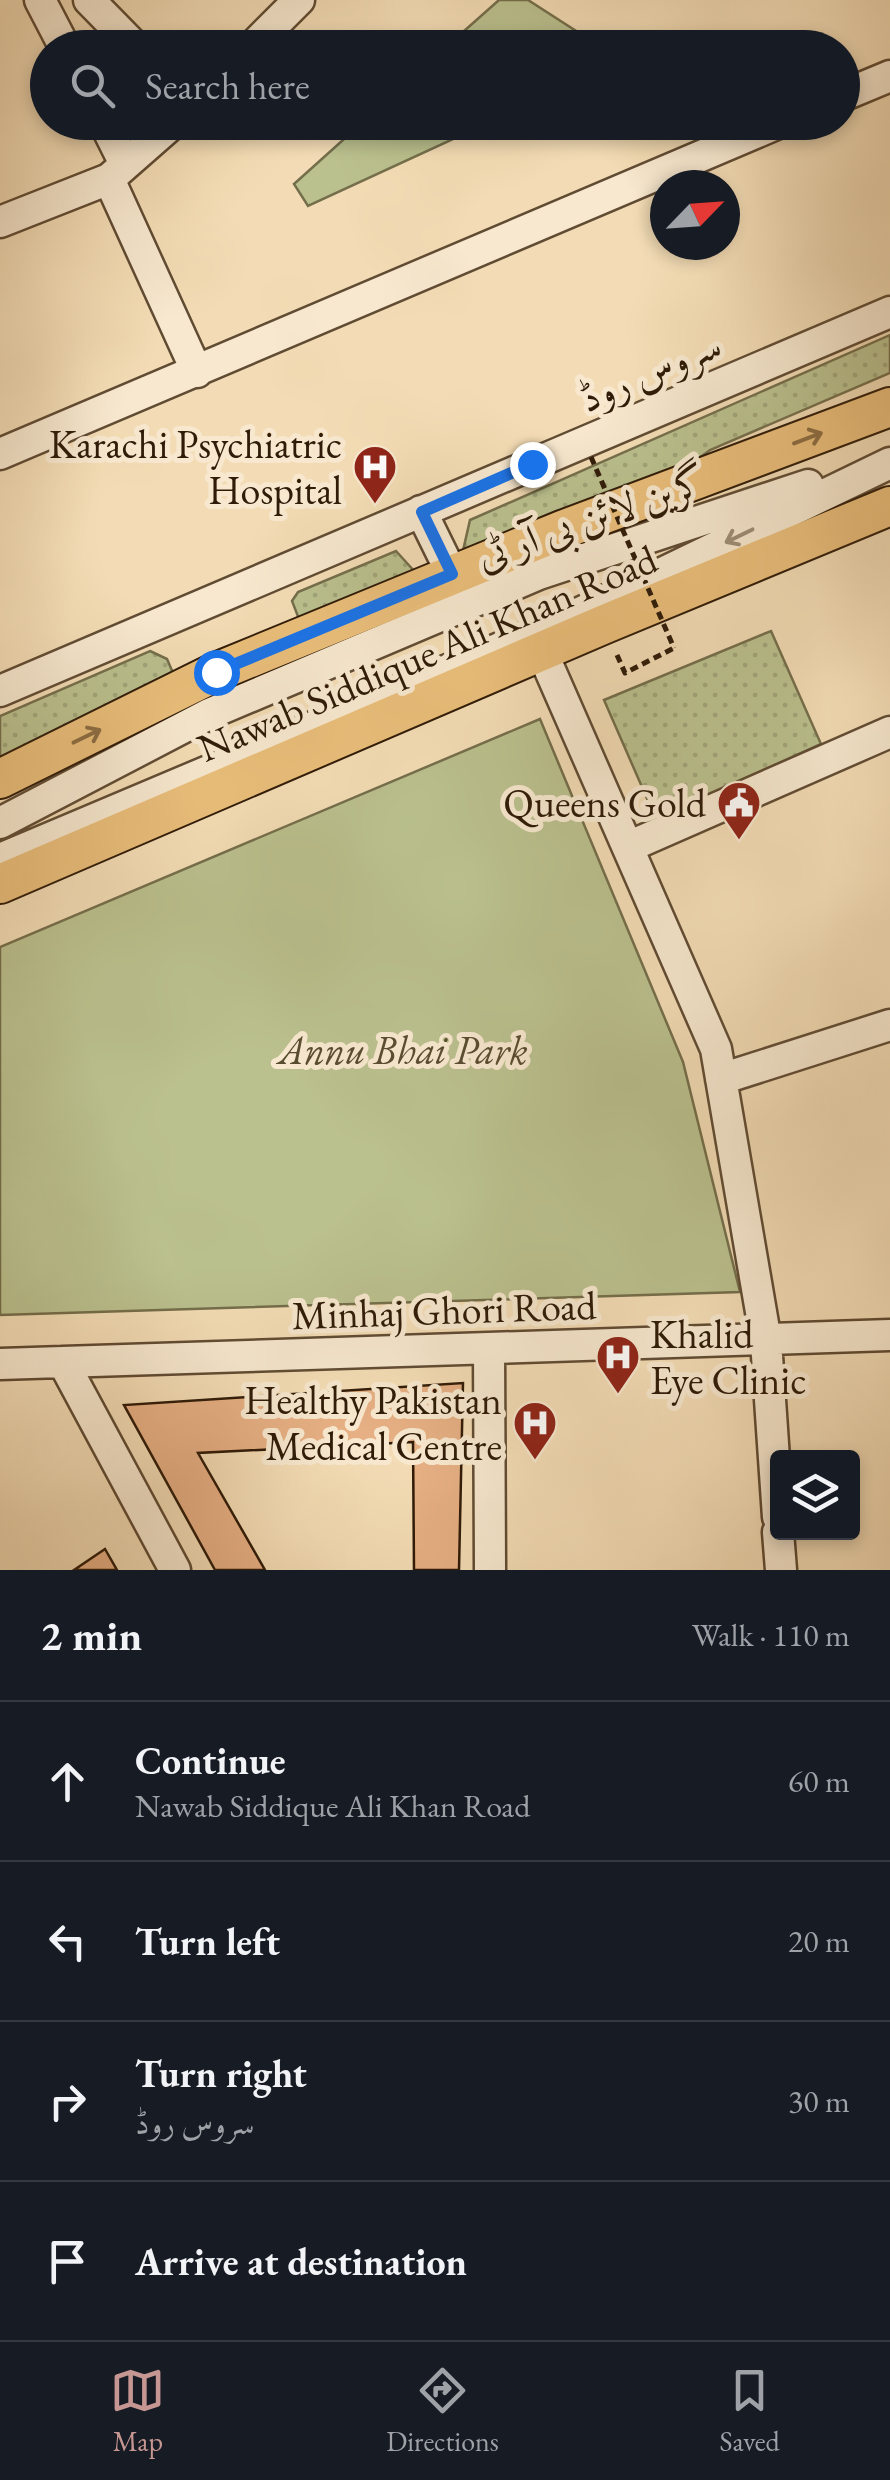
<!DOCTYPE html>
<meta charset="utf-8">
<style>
:root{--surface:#171b24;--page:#242831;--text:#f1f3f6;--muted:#9ea1a6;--line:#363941;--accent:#c59692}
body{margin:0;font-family:"EB Garamond",Amiri,serif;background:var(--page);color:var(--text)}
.controls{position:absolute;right:30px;bottom:30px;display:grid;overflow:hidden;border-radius:10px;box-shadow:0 5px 15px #0003}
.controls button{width:90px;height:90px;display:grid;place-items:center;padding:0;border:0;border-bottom:2px solid var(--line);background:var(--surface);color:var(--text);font:50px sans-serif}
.compass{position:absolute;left:650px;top:170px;width:90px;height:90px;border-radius:50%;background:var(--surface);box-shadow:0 5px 15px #0003;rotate:65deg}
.stop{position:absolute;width:30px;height:30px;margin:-22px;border:8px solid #1a73e8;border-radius:50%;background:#fff}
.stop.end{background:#1a73e8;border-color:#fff;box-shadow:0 2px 10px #0008}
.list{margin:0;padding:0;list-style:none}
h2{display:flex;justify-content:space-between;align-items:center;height:130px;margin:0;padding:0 40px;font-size:42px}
h2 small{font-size:32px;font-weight:400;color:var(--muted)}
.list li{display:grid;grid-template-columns:65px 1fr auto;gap:30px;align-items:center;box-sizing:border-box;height:160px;padding:0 40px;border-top:2px solid var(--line)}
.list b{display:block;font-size:38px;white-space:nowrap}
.list p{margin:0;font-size:32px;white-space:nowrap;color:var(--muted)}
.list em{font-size:32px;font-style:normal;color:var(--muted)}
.icon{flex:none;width:55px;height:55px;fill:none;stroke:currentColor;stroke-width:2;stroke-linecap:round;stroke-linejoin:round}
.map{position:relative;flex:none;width:890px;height:1570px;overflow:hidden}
.search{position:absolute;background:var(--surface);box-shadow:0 5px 15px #0003;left:30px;right:30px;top:30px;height:110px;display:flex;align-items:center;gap:25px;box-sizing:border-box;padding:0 35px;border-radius:55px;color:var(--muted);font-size:38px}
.sheet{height:770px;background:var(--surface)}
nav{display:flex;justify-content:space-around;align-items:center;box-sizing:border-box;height:140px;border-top:2px solid var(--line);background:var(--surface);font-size:28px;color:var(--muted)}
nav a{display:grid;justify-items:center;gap:5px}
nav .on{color:var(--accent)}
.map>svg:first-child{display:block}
.grass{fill:url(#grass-dots);stroke:#746e4b;stroke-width:2.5}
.green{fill:#bac08e;stroke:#746e4b;stroke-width:2.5}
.building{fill:#e6af84;stroke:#2f1b08;stroke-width:2.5}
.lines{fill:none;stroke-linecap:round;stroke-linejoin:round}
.minor-casing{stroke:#604b33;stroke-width:35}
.major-casing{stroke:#2f1b08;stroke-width:42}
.path{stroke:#2f1b08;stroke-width:5;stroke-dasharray:8 5;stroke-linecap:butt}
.minor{stroke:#f7e8cf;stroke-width:30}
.major{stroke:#eabe7a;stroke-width:38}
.path-bridge{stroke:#2f1b08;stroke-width:5;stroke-dasharray:8 5;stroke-linecap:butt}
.oneway{stroke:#8c6c41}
.oneway2{stroke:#9d8c75}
.route{stroke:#1a73e8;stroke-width:12}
.labels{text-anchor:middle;stroke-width:10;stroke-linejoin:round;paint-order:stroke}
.street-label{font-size:40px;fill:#2f1b08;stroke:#f7e8cf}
.poi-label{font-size:40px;fill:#2f1b08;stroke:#f7e8cf;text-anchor:end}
.park-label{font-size:40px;font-style:italic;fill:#594d30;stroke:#f7e8cf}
</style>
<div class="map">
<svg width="890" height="1570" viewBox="0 0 890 1570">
<defs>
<pattern id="grass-dots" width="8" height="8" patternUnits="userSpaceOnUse" patternTransform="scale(2.5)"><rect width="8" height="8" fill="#bac08e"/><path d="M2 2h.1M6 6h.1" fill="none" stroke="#a0a479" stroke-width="1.8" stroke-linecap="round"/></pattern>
</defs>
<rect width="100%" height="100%" fill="#f3dcb5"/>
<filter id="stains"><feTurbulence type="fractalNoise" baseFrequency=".002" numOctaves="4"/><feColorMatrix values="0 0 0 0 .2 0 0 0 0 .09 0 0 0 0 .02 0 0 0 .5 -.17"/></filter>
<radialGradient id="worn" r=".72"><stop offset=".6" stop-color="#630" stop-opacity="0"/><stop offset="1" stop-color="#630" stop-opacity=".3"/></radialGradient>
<path class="grass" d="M890,335V373L710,450L665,483L462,555L470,520Z
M396,551L415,572L307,640L292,601L298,592Z
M771,631L821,744L656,819L604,700Z
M150,651L167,659L176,680L0,768V716Z"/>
<path class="green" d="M499,0H528L601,47H446Z
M363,122H488V123L308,206L294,184Z
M540,719L683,1062L740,1292L0,1315V947Z"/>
<path class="building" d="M463,1383L459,1570H414L413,1442L198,1453L265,1570H215L124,1405Z
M105,1549L117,1570H74Z"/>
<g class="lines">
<defs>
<path id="minor" d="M40,0L65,48
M89,0L136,48
M251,48L299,0
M842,96L890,76
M104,122L125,164
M109,179L197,372
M0,222L109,179L174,122
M0,454L781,122
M421,511L452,574
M542,652L716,1049L766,1341L778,1517
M0,691L890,312
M0,823L209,714L539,574L808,485
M628,847L890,732
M0,859L559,623L890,463
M721,1079L890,1025
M489,1349L490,1570
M63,1362L175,1570
M0,1364L890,1335
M778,1532L781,1570"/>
<path id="major" d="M0,779L216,672L562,530L890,407
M0,884L605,624L890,506"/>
</defs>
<use href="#minor" class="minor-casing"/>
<use href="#major" class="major-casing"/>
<path class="path" d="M617,655L625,673L674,648"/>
<use href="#minor" class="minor"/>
<use href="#major" class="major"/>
<path class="path-bridge" d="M591,457L674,648"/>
</g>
<defs><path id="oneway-shaft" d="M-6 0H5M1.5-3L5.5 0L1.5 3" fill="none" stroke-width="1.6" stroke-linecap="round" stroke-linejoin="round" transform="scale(2.5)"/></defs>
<g class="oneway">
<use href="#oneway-shaft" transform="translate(808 438) rotate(-21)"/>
<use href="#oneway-shaft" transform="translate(87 736) rotate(-26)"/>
</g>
<use class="oneway2" href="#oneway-shaft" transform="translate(739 536) rotate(154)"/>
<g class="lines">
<path class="route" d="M216,672L452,574L422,512L532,464"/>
</g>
<defs>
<symbol id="hospital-pin" viewBox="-11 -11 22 30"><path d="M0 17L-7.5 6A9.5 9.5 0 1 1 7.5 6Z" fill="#8f2418" stroke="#f7e8cf"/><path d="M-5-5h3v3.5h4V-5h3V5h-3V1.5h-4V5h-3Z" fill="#fff"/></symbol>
<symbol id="civic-pin" viewBox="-11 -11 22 30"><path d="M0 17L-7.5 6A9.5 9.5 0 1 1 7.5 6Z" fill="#8f2418" stroke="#f7e8cf"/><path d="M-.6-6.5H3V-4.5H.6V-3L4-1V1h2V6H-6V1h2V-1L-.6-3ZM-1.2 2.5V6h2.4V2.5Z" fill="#fff"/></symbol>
</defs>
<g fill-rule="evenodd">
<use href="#hospital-pin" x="350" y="442" width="50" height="68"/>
<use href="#civic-pin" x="714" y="778" width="50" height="68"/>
<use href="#hospital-pin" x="593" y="1332" width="50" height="68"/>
<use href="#hospital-pin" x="510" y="1398" width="50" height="68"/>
</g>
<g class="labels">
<g class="street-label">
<text transform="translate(650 371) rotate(-23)" y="14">سروس روڈ</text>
<text transform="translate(591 518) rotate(-19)" y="14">گرین لائن بی آر ٹی</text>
<text transform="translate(427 653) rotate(-23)" y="14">Nawab Siddique Ali Khan Road</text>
<text transform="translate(444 1310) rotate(-2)" y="14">Minhaj Ghori Road</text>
</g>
<g class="poi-label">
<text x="342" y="458">Karachi Psychiatric<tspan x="342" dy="46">Hospital</tspan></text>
<text x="706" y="817">Queens Gold</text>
<text x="650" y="1348" text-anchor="start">Khalid<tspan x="650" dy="46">Eye Clinic</tspan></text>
<text x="502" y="1414">Healthy Pakistan<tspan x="502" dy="46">Medical Centre</tspan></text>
</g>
<g class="park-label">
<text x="403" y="1064">Annu Bhai Park</text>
</g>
</g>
<rect width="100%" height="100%" filter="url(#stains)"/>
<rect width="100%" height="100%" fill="url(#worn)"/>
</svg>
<div class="controls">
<button><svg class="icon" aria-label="layers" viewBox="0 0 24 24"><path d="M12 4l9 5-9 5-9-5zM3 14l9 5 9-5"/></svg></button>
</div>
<svg class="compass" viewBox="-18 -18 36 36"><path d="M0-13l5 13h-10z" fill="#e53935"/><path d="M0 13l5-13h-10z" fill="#9ea1a6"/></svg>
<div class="stop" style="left:216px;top:672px"></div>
<div class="stop end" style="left:532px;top:464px"></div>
<div class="search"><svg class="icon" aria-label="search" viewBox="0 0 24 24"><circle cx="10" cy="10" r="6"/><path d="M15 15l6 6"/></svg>Search here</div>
</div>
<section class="sheet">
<h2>2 min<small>Walk · 110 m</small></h2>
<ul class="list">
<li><svg class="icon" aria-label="ahead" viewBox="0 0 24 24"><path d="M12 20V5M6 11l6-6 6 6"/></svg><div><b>Continue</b><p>Nawab Siddique Ali Khan Road</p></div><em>60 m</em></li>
<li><svg class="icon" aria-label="left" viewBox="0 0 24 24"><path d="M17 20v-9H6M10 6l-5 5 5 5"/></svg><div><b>Turn left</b></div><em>20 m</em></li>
<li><svg class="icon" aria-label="right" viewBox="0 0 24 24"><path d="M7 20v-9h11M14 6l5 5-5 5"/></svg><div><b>Turn right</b><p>سروس روڈ</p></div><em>30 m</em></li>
<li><svg class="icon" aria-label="arrive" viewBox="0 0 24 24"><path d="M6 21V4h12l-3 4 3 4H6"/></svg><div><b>Arrive at destination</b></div></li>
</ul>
</section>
<nav>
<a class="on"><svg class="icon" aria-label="map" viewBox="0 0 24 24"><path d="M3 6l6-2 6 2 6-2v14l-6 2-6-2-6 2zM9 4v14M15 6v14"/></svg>Map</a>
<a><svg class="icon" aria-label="directions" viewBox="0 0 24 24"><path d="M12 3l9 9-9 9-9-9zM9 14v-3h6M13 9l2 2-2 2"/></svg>Directions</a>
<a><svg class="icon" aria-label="saved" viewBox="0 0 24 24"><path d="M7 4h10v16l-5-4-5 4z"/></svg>Saved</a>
</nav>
